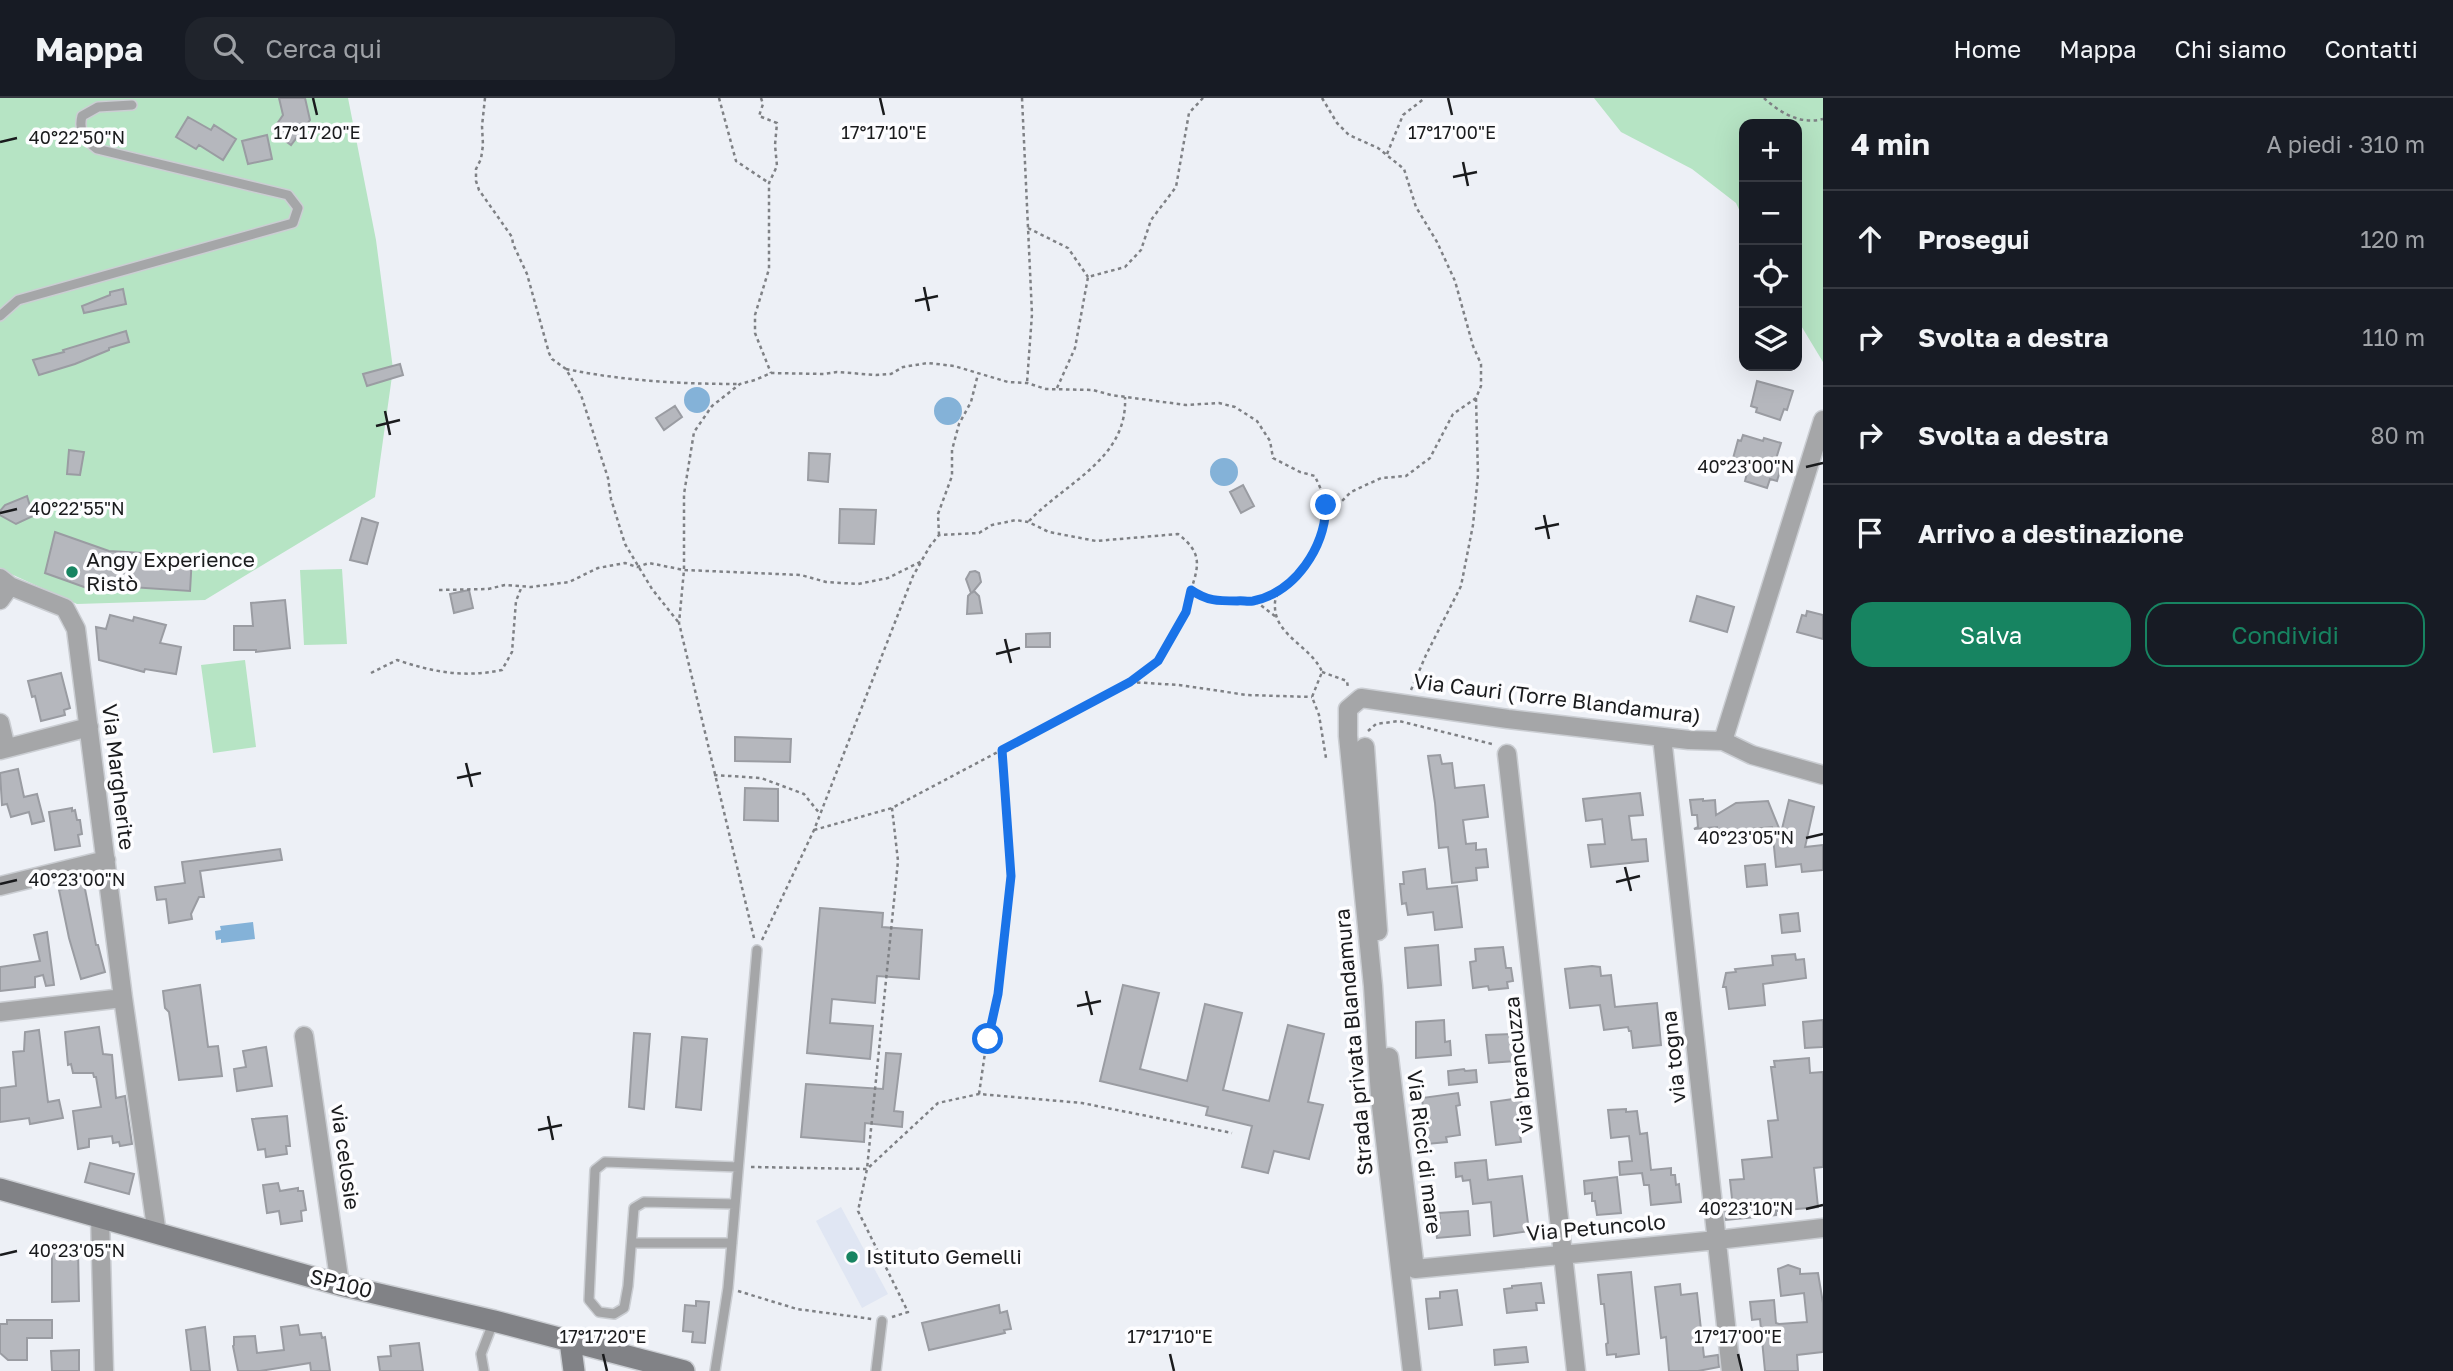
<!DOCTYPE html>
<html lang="it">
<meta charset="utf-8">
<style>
:root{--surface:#171b24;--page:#20242c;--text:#f1f3f6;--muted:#9ea1a6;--line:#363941;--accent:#178461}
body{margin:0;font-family:"Golos Text",sans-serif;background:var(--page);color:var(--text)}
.controls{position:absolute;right:21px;top:21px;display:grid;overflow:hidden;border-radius:14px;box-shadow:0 7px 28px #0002}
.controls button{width:63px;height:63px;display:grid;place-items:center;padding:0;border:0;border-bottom:2px solid var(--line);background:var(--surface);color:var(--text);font:35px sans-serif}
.stop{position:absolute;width:21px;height:21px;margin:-16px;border:5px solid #1a73e8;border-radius:50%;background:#fff}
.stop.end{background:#1a73e8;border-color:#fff;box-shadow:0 2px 7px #0008}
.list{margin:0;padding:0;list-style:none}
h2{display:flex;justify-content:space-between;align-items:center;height:91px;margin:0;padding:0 28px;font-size:30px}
h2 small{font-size:23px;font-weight:400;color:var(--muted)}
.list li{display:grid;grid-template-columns:46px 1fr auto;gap:21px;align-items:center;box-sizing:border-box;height:98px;padding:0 28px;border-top:2px solid var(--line)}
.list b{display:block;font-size:26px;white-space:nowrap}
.list em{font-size:23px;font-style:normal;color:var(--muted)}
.actions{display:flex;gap:14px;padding:21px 28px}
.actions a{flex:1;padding:16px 0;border:2px solid var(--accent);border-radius:21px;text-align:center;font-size:24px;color:var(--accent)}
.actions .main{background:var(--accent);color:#fff}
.icon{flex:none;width:38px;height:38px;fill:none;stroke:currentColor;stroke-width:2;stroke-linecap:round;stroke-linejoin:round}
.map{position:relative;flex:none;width:1823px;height:1273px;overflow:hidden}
header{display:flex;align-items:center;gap:42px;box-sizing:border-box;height:98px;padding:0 35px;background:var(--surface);border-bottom:2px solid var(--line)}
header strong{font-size:33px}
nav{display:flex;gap:38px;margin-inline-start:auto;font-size:24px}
.search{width:490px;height:63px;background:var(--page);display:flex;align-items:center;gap:18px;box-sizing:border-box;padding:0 24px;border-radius:21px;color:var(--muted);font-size:26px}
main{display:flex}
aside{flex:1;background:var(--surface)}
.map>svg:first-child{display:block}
.built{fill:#e0e6f3}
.green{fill:#b6e4c4}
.water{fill:#84b2d8}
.building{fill:#b5b7bd;stroke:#9a9ca2;stroke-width:2}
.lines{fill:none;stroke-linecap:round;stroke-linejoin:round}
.lane-casing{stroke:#cbced3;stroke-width:12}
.street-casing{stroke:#cbced3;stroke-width:21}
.secondary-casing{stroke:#cbced3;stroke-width:24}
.path{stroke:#7f8185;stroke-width:2.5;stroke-dasharray:3.5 3.5;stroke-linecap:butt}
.lane{stroke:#a5a6a8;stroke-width:9}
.street{stroke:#a5a6a8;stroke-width:18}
.secondary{stroke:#818286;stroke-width:21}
.route{stroke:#1a73e8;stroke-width:9}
.ticks{fill:none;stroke:#1a1b1d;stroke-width:2.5}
.poi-dot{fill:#178461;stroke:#fdfdff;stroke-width:2.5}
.labels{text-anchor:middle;stroke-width:7;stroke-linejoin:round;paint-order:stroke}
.poi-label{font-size:21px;fill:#1a1b1d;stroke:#fdfdff;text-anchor:start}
.street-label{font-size:21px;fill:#1a1b1d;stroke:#fdfdff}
.ticks-label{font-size:18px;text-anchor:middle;fill:#1a1b1d;stroke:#fdfdff;stroke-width:7;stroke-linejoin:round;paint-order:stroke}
</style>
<header>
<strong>Mappa</strong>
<div class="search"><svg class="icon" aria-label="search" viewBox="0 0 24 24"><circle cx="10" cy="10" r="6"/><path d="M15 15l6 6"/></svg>Cerca qui</div>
<nav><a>Home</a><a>Mappa</a><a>Chi siamo</a><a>Contatti</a></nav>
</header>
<main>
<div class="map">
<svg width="1823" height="1273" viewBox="0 0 1823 1273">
<rect width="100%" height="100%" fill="#edf0f6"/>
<path class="built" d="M841,1109L888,1196L862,1210L816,1123Z"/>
<path class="green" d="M0,0H348L376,142L393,271L375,399L205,502L77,506L0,471Z
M1594,0H1823V264L1797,221V26H1744V122L1736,105L1692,71L1621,34Z
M342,471L347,546L304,547L300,472Z
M245,562L256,649L213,655L201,567Z"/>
<path class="water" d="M684 302a13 13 0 1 1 26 0a13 13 0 1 1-26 0Z
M934 313a14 14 0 1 1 28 0a14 14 0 1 1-28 0Z
M1210 374a14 14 0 1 1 28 0a14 14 0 1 1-28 0Z
M253,824L255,841L221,845V841L216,842L215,833L221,832L220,828Z"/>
<path class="building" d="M279,0H305L310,22L291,47L272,33L283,17Z
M188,19L211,32L214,27L236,41L223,62L199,47L196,51L176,39Z
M267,37L272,61L248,66L242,43Z
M123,191L126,206L84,215L82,208L110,197V194Z
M126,233L129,244L109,250V252L75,266L39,277L33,262L64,254L63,252Z
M400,266L403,277L367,288L363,276Z
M1757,283L1793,293L1787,312L1784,311L1780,322L1756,314L1757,310L1751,308Z
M675,308L682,319L664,332L656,320Z
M1743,337L1763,343L1764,340L1781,345L1775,364L1782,366L1777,383L1770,381L1767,390L1745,383L1747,375L1742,374L1744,368L1732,364L1738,342L1741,343Z
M69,352L84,354L80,377L67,376Z
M809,355L830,356L828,384L808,382Z
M1243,387L1254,408L1241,415L1230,394Z
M27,398L33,418L16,426L0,417V413L5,407Z
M840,411L876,412L874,446L839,445Z
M362,420L378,425L367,466L350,462Z
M55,434L109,453L192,458L190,493L101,487L98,494L45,475Z
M975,473L979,475L981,484L972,495L974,493L979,498L982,515L967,516L968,498L971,495L966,481L970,474Z
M469,492L473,510L454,515L450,496Z
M1697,498L1734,509L1727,534L1690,523Z
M285,502L290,550L256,554V552H234V528H253L251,505Z
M1807,513L1823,517V541L1797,534L1802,517L1806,518Z
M110,517L133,523L134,519L166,527L160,545L181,549L176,576L145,571L144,574L99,562L96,529L106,531Z
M1050,535V549H1026V536Z
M61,575L70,610L64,612L65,617L41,623L35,598L32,599L28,583Z
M735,639L791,641L790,664L735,663Z
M1440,657L1442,666L1452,665L1455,690L1484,687L1488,719L1463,722L1466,746L1476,745V752L1486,751L1488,769L1476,770L1477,782L1452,785L1448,749L1439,750L1435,705L1428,658Z
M18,671L24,699L37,696L44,723L32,726L29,714L11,719L7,706L2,707L0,675Z
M745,690L778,691V723L744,722Z
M1640,695L1643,717L1629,718L1632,742L1646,741L1648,763L1591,769L1588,747L1605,746L1602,721L1586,723L1583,701Z
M1703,701V703L1715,702L1716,717L1736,705L1768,703L1781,735L1789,702L1814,709L1805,749L1823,747V772L1802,774L1801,766L1776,769L1772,729L1717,734V729L1694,731L1698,729L1697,717H1692L1690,702Z
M72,710V713L75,712L77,722H80L82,736L78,737L80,748L55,752L49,714Z
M280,751L282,762L200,773L204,799H199L191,816L192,821L169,825L166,801L157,802L155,789L185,785L182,764Z
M1765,766L1767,787L1747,789L1745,768Z
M1425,771L1427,791L1457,788L1462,829L1435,832L1433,814L1408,817L1406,805L1402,806L1400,786H1404L1403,774Z
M84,786L96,847H98L105,874L81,881L69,840L59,792Z
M820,810L883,815L882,829L922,832L919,881L877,878L875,905L832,901L830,925L873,928L870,961L807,955Z
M1798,815L1800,833L1782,835L1780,817Z
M47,834L54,887L46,888L43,877L35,879V889L0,893V869L40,863L34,837Z
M1438,847L1441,887L1408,890L1405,850Z
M1503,849L1506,870H1511L1513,883L1507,884L1508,890L1489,892L1488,888L1473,890L1470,864L1476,863L1475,851Z
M1795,856L1796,862L1804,861L1806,880L1763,886L1765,907L1729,911L1726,889H1723L1726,875L1736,874L1735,871L1773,867L1772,858Z
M1592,868L1600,869L1601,878L1611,877L1615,909L1657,905L1661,947L1633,950L1631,933H1629L1628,929L1604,932L1600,907L1570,910L1565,871Z
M200,887L208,949L218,948L222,978L179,982L169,914L165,910L163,893Z
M1123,887L1159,895L1140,971L1187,983L1205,906L1242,915L1223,992L1269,1003L1288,927L1324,936L1308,1004L1323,1007L1309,1061L1274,1053L1268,1075L1242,1069L1252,1028L1206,1017L1208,1009L1100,983Z
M1444,922L1445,944L1450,943L1451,957L1416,960V924Z
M1823,922V949L1805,950L1803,924Z
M99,929L103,956L112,957L116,1000L125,998L132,1046L120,1048L119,1044L113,1045L112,1038L89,1041V1049L78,1051L73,1013L101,1009L96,979H94L93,975H73L71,966L68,967L65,934Z
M39,932L48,1004L59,1002L63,1020L30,1026L29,1020L0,1024V990L16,988L13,954L24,953L25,934Z
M634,935L650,936L644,1011L629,1009Z
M1512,936L1515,963L1489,965L1486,937Z
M682,939L707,941L701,1012L676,1009Z
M266,949L272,988L237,993L234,971L246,969L243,953Z
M886,955L901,956L894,1013L903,1014L902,1029L865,1025L864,1044L801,1039L806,986L883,991Z
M1809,960L1810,975L1823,974V1069L1814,1070L1818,1109L1776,1113V1117L1726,1122L1725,1111L1733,1110L1730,1082L1744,1081L1742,1062L1772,1059L1768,1023L1778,1022L1771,969H1775L1774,963Z
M1464,971L1465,973L1476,972L1477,984L1449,987L1448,973Z
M1458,995L1460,1007L1456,1008L1460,1037L1446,1039L1447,1044L1427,1046L1422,1000Z
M1521,1000L1525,1035L1520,1036L1521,1044L1496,1047L1491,1004Z
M1626,1011V1014L1637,1013L1640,1036L1647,1035L1651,1072L1671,1070V1077H1675L1676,1087L1679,1086L1681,1104L1651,1107L1649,1087H1644L1642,1075L1620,1077L1619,1064L1632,1063L1629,1038L1611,1040L1608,1012Z
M287,1018L290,1048H286L287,1056L266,1059L265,1051L258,1052L252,1021Z
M1486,1062L1488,1082L1522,1078L1529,1133L1494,1138L1491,1104L1473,1106L1470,1082L1463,1083L1462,1078L1456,1079L1455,1065Z
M90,1065L134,1076L129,1096L85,1084Z
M1617,1079L1621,1115L1597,1117L1595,1103H1592V1095L1585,1096L1584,1083Z
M278,1085L280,1093L298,1090V1093H303L306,1112L301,1113L302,1123L281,1126L279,1113L267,1115L263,1087Z
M1468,1113L1470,1137L1437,1140L1435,1121H1440L1439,1115Z
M78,1151L79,1203L52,1204V1152Z
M1788,1167L1800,1171V1176L1818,1175L1823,1205V1254L1797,1257L1798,1273H1765L1760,1221L1752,1222L1750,1204L1774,1202L1776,1225L1779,1226L1807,1224L1804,1195L1781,1198L1778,1171Z
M1631,1174L1639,1256L1616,1259V1256L1607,1257L1606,1246L1608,1245L1604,1206H1601L1598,1177Z
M1541,1185L1544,1205H1536L1537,1212L1507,1215L1504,1191L1512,1190V1188Z
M1680,1186L1681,1197L1697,1195L1704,1259L1718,1257L1719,1269L1698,1273H1669L1666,1239L1661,1240L1655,1189Z
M1457,1192L1462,1227L1429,1231L1426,1201L1440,1200V1194Z
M696,1203L709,1204L705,1245L692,1244L693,1234L683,1233L685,1207L696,1208Z
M999,1207L1000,1215L1007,1213L1011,1231L1004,1232L1005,1235L929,1252L922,1225Z
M7,1222H52V1240H27V1262H8L0,1255V1226H7Z
M298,1227L300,1237L321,1235L322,1240L325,1239L330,1273H311L310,1265L260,1273H238L233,1248L234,1247V1239L255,1238L257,1255L284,1252L281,1229Z
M205,1229L210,1273H191L186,1232Z
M419,1245L423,1273H380L378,1259L391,1258L390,1248Z
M1526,1249L1528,1264L1495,1267L1494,1252Z
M79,1252V1273H52L51,1253Z"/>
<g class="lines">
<defs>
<path id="lane" d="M0,218L18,202L293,125L298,110L288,97L97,51C85,42 78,33 82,18L98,9L132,7
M735,1106L644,1104L634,1110L628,1188L624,1210L614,1216L599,1214L589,1202L595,1072L605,1064L738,1069
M632,1145H732
M484,1273L481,1256L493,1225
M715,1273L728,1190L757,852
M876,1273L882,1223"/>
<path id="street" d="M0,480L10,488L65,510L76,531L123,900L157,1136
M0,502L10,488
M0,625L6,650
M1662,639L1731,1273
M1723,643L1752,657L1823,677
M1365,649L1378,833
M0,652L89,629
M1507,656L1576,1273
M0,788L106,762
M0,914L123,900
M304,938L340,1187
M1389,959L1415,1171L1717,1142L1823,1130
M100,1118L104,1273
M1412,1273L1380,999L1373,888L1348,638V611L1361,600L1508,621L1689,642L1723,643L1823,322"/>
<path id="secondary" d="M0,1091L340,1187L494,1223L684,1273
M570,1243L574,1273"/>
</defs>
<use href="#lane" class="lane-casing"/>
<use href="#street" class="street-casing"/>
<use href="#secondary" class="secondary-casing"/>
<path class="path" d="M485,0L482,28L483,47L481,61L476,71V83L479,92L512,139L513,146L527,176L549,255L552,261L566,271L581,297L608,380L611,401L625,446L652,491L679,525
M719,0L736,63L769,85
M761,0L763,6L759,18L777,25L775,47L777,68L769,85V171L755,217V235L771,275
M1022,0L1032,216L1027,285
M1322,0L1337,25L1349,37L1378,50L1404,71L1416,109L1437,144L1455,183L1473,248L1481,266V288L1476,300L1453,316L1430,360L1406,378L1381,380L1351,394L1337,408L1326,412
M1764,0C1780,15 1801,27 1823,21
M1387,56L1403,17L1425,0
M1028,130L1068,150L1088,179
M566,271C624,283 681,286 740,286
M1057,290L1075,250L1088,179L1125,169L1141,152L1151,122L1176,89L1189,15L1203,0
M1029,423C1066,384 1128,361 1125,299
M939,437L938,416L952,378V352L959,326L971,304L978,276
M439,492L488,491L505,487L531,489L569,484L598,470L625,465L637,469L649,465L684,472L801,477L826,484L858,486L888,480L922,463
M1251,503L1279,491
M1322,574L1347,583L1348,590
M371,575L397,562C433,574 464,580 502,572L512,554L516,503L522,488
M1130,584L1179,587L1247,597L1312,599
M1411,592L1426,557L1461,488L1473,427L1478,377L1476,300
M1368,633L1376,626L1399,623L1492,646
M714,677L761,680L804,696L820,716
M814,732L892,710L1130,584L1158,563L1186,514L1191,492
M754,840L679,525L684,472V396L694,334L712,308L740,286L755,282L771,275L824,276L837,274L876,277L891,276L903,269L928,265L954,268L1008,284L1027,285L1046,291L1093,292L1111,297L1186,307L1219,305L1235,309L1257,323L1270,343L1273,360L1300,374L1315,378C1319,388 1325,398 1326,409C1327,429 1316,459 1301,473C1290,485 1273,491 1275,510C1276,538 1313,550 1322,574L1312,599L1319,617L1326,660
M762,842L814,732L913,478L930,448L939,437L979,435L992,427L1016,422L1028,424L1049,434L1096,443L1178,436C1201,454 1200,465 1191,492L1199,497L1220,504L1239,502L1258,505L1276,519
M979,996L987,941L998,896L1011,778L1002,652
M751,1069L867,1071L938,1005L979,996L1082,1005L1232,1035
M738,1193L797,1211L872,1221
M892,1219L908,1214L858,1113L867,1071L898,763L892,710"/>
<use href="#lane" class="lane"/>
<use href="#street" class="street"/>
<use href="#secondary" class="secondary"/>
</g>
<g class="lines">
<path class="route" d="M988,941L998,896L1011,778L1002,652L1130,584L1158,563L1186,514L1191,492C1207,503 1218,503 1237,503C1242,502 1247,504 1253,503C1296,494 1325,449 1326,407"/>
</g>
<path class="ticks" d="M313,0L317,17M880,0L884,17M1448,0L1452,17M0,44L17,40M1463,64L1468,88M1453,79L1477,74M924,189L929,213M915,203L938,198M385,313L390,337M376,328L400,322M1806,369L1823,365M0,415L17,411M1544,417L1549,441M1535,431L1559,426M1005,541L1011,565M996,556L1020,550M466,665L472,689M457,680L481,675M1806,740L1823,736M1625,769L1631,793M1616,784L1640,778M0,786L17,782M1086,893L1092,917M1077,908L1101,903M548,1018L553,1042M538,1032L562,1027M1806,1111L1823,1107M0,1157L17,1153M603,1256L607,1273M1170,1256L1174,1273M1738,1256L1742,1273"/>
<g class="poi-dot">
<circle cx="72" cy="474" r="7"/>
<circle cx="852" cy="1159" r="7"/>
</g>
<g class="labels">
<g class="poi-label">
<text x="86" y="469">Angy Experience<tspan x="86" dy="24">Ristò</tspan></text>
<text x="866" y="1166">Istituto Gemelli</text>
</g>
<g class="street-label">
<text transform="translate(1557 601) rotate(7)" y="7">Via Cauri (Torre Blandamura)</text>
<text transform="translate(118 679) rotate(83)" y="7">Via Margherite</text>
<text transform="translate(1354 944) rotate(-95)" y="7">Strada privata Blandamura</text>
<text transform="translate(1674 959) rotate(-96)" y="7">via togna</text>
<text transform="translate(1519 967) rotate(-96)" y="7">via brancuzza</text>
<text transform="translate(1424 1054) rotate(83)" y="7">Via Ricci di mare</text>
<text transform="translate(345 1059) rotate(82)" y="7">via celosie</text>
<text transform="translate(1596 1130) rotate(-5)" y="7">Via Petuncolo</text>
<text transform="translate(341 1186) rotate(14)" y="7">SP100</text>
</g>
</g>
<g class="ticks-label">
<text x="317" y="41">17°17'20"E</text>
<text x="884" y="41">17°17'10"E</text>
<text x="1452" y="41">17°17'00"E</text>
<text x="77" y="46">40°22'50"N</text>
<text x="1746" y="375">40°23'00"N</text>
<text x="77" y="417">40°22'55"N</text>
<text x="1746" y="746">40°23'05"N</text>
<text x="77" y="788">40°23'00"N</text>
<text x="1746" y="1117">40°23'10"N</text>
<text x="77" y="1159">40°23'05"N</text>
<text x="603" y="1245">17°17'20"E</text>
<text x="1170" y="1245">17°17'10"E</text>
<text x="1738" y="1245">17°17'00"E</text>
</g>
</svg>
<div class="controls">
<button>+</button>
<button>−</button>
<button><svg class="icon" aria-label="locate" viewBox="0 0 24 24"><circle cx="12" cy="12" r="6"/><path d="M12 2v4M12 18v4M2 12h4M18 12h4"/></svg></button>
<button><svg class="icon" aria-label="layers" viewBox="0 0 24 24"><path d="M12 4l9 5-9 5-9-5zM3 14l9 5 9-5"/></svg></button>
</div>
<div class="stop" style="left:988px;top:941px"></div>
<div class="stop end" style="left:1326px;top:407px"></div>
</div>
<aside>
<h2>4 min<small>A piedi · 310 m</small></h2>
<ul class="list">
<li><svg class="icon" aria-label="ahead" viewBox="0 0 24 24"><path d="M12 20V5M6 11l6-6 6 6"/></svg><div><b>Prosegui</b></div><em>120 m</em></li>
<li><svg class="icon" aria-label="right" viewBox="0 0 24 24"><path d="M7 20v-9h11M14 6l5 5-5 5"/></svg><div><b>Svolta a destra</b></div><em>110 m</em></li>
<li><svg class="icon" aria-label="right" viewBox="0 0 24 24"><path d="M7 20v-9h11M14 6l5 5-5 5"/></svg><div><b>Svolta a destra</b></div><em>80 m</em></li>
<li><svg class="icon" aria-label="arrive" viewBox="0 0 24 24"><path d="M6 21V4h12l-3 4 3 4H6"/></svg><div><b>Arrivo a destinazione</b></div></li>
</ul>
<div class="actions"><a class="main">Salva</a><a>Condividi</a></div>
</aside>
</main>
